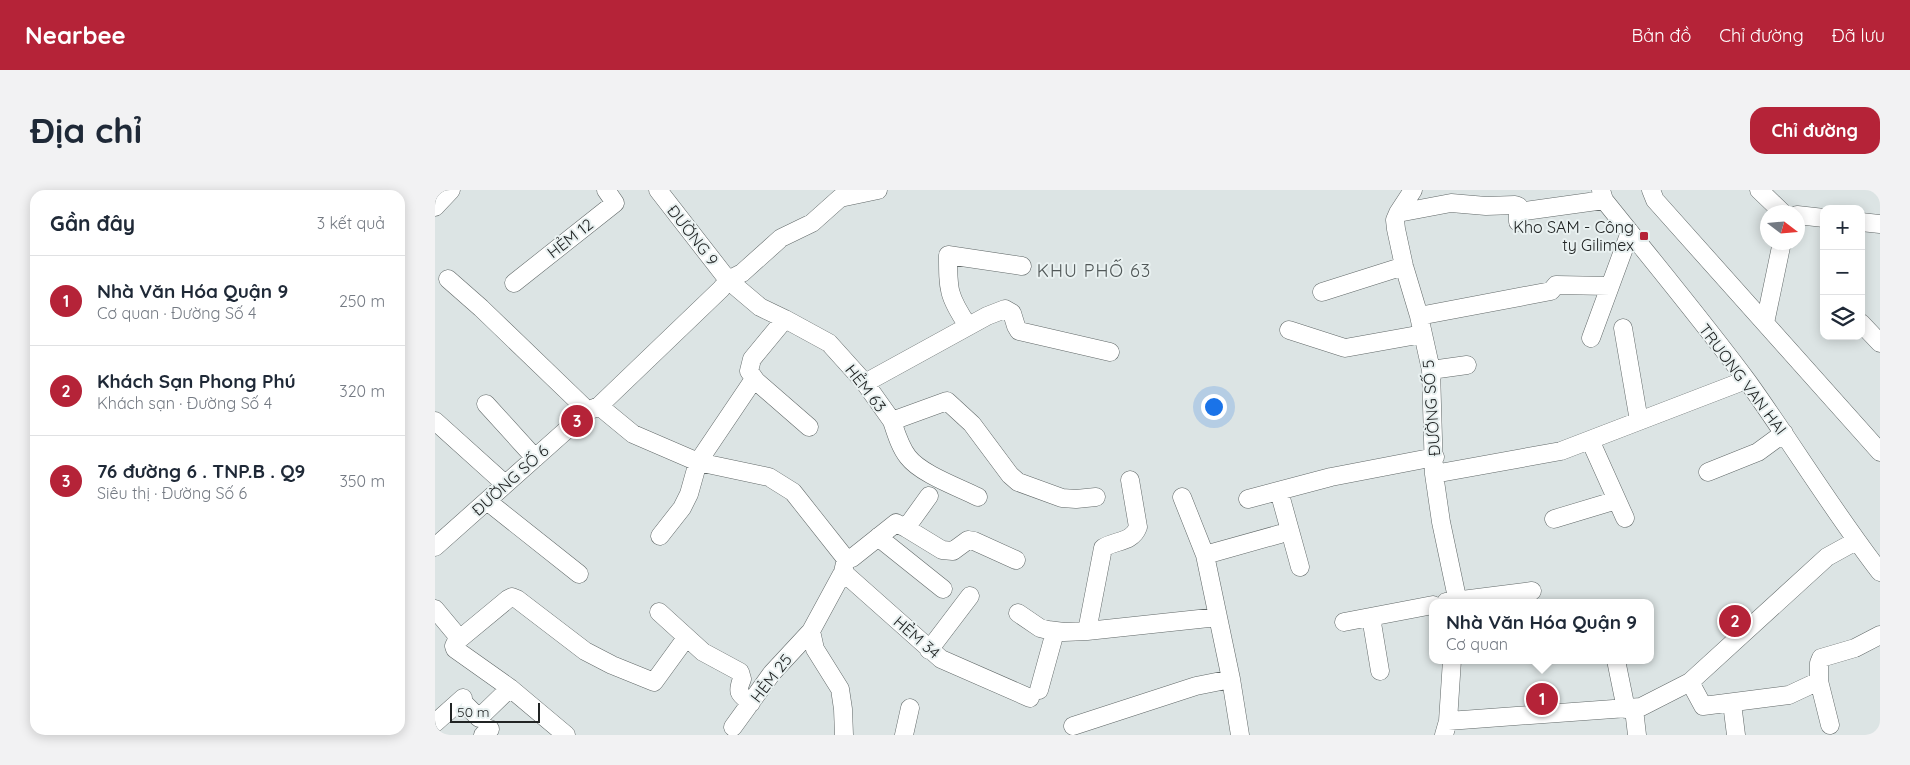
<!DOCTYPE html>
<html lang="vi">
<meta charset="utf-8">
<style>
:root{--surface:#fff;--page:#f2f2f3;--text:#1f2937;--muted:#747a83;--line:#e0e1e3;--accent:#b52338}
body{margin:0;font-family:Quicksand,sans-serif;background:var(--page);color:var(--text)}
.controls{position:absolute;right:15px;top:15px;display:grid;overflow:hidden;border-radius:10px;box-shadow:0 2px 12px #0003}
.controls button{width:45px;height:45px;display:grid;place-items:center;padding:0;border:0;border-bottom:1px solid var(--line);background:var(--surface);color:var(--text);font:25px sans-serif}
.compass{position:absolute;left:1325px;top:15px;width:45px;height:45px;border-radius:50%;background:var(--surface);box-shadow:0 2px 12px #0003;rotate:106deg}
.scale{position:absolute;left:15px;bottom:12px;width:90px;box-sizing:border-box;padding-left:5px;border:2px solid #212424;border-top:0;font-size:14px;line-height:18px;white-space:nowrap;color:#212424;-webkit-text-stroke:4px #e9f1f1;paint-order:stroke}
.you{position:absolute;left:778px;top:216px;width:18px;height:18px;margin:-12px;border:4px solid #fff;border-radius:50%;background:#1a73e8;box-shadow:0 0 0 8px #1a73e833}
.badge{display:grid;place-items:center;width:32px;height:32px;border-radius:50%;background:var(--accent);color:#fff;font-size:16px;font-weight:700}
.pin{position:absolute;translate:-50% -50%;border:2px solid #fff;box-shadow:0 1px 5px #0006}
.popup{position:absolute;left:994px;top:409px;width:225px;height:65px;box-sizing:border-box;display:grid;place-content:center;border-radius:10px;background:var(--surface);filter:drop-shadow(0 1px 4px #0005);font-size:16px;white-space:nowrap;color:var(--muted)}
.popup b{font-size:19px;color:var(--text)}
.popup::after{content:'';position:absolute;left:50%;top:100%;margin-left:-10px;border:10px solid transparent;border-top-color:var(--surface)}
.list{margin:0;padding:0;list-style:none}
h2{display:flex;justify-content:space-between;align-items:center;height:65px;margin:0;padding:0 20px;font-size:21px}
h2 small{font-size:16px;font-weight:400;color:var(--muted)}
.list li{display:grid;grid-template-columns:32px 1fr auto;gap:15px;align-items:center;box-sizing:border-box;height:90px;padding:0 20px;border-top:1px solid var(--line)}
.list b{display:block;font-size:19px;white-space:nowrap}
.list p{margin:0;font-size:16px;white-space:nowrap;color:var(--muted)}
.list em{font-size:16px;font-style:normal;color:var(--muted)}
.icon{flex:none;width:28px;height:28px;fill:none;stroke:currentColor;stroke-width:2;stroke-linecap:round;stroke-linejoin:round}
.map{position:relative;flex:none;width:1445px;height:545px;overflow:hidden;border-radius:15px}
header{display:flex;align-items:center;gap:30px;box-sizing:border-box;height:70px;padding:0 25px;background:var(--accent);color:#fff}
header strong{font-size:24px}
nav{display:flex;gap:28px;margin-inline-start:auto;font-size:18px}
.intro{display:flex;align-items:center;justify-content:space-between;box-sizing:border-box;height:120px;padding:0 30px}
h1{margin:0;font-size:35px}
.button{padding:12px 22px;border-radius:15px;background:var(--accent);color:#fff;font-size:18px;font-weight:700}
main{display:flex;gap:30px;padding:0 30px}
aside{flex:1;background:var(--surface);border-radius:15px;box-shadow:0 2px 12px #0003}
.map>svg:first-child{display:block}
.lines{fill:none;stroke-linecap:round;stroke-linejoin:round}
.minor-casing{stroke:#616868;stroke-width:19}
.minor{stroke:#fff;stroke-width:18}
.poi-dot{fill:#b52338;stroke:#e9f1f1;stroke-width:2}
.labels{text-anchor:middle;stroke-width:4;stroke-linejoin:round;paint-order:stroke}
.poi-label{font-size:16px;fill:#212424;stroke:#e9f1f1;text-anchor:end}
.street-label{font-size:16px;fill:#212424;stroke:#e9f1f1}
.neighbourhood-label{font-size:18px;letter-spacing:1px;fill:#515858;stroke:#e9f1f1}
</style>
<header>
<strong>Nearbee</strong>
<nav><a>Bản đồ</a><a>Chỉ đường</a><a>Đã lưu</a></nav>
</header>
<div class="intro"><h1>Địa chỉ</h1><a class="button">Chỉ đường</a></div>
<main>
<aside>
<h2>Gần đây<small>3 kết quả</small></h2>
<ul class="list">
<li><span class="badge">1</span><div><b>Nhà Văn Hóa Quận 9</b><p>Cơ quan · Đường Số 4</p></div><em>250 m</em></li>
<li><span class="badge">2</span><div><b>Khách Sạn Phong Phú</b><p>Khách sạn · Đường Số 4</p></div><em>320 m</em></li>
<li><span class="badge">3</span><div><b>76 đường 6 . TNP.B . Q9</b><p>Siêu thị · Đường Số 6</p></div><em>350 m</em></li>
</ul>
</aside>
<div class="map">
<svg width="1445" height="545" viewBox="0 0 1445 545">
<rect width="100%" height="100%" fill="#dce4e4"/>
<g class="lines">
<defs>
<path id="minor" d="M223,0L293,90L325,117L350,129L394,153L430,193L457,231L512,211L537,234L575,285L583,292L627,308L641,309L661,307
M978,0L963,23L960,30L961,39L969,76L984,126L996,180L999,284L1006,332L1021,403L1020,413
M1166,0L1169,10C1217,70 1267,130 1313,192C1358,255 1398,321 1445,382
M1216,0L1220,10L1445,262
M1324,0L1347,22
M0,17L16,0
M1083,22L1169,10
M963,23L1016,13L1051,16L1080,15L1083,16V32
M1362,25L1389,28
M1426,32L1445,34
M13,89L46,118L153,221
M79,93L180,13L171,0
M887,102L969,76
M984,126L1116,101L1121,95L1175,96
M350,129L317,169L314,181L321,191L374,237
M1330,133L1347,52
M1426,133L1445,153
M533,136C513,106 513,100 513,65L587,76
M1188,138L1204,231
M854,140L910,158L988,144
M1156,148L1195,42
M996,180L1032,175
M430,193L552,126L570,119L577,123L581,136L584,141L675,162
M51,214L100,268
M164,216L198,244L263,272L334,287L358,302L411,369L408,382L376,441L380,459L405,499L408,519L409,545
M0,231L70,294
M457,231C461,243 465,257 473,267C486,284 523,297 543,307
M1155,250L1190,328
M1273,282L1323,262L1349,243
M999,284L1126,261L1311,190
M844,301L865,377
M747,307L770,365
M813,309L896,287L1000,267
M52,311L144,384
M1119,329L1182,310
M471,338L507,360L518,361L533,350L539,351L581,370
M225,346L247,318L254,304L263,272L319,189
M443,347L508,399
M0,357L137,235L153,221L164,216L286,99L293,90L307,83L346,48L377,33L405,8L443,0
M411,369L417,368L461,333L471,338L494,306
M408,382L506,469L595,508
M1011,412L1097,401
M0,419L25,449
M224,422L268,462L305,482L307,489C301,504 305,504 316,513
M583,423L605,438L613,440L629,442L652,441L783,427
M936,427L945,481
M909,432L998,415
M652,441L668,358C680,350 697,353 703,337L695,290
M494,460L535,406
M1181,470L1191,519
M1384,491L1395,535
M1255,492L1268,516L1354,505L1384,491V473L1386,468L1420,458L1445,445
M604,500L620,442
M26,510L44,528L75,498
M1297,513L1301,545
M1199,519L1202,545
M1013,531L1206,517L1255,492L1392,367L1421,351
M0,533L28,508
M638,536L761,496L796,489
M298,537L337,483L376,441
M48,545L55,539
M131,545L75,498L20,459L19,456L21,452L73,409L77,407L82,409L150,461L177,475L219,492L251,448
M469,545L475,518
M805,545L796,489L770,365L845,344
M1009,545L1013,531L1017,470"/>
</defs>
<use href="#minor" class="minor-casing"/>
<use href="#minor" class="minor"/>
</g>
<rect class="poi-dot" x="1204" y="41" width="10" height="10" rx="2.5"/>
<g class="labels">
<g class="poi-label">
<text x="1199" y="43">Kho SAM - Công<tspan x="1199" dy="18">ty Gilimex</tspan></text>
</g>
<g class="street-label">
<text transform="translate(258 45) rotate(52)" y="6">ĐƯỜNG 9</text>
<text transform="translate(135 48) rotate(-38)" y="6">HẺM 12</text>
<text transform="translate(1308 189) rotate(53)" y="6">TRUONG VAN HAI</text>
<text transform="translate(431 198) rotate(52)" y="6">HẺM 63</text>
<text transform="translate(996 218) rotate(-94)" y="6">ĐƯỜNG SỐ 5</text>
<text transform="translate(75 290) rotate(-42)" y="6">ĐƯỜNG SỐ 6</text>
<text transform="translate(482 447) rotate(41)" y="6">HẺM 34</text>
<text transform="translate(336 488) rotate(-52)" y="6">HẺM 25</text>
</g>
<g class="neighbourhood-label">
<text x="659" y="87">KHU PHỐ 63</text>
</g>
</g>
</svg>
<div class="controls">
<button>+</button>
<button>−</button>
<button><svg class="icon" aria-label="layers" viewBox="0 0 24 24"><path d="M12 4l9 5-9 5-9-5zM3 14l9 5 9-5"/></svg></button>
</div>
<svg class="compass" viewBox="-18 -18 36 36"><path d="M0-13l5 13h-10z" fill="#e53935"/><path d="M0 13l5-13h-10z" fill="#747a83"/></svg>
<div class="scale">50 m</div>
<div class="you"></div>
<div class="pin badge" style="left:1107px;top:509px">1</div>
<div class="popup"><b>Nhà Văn Hóa Quận 9</b>Cơ quan</div>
<div class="pin badge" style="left:1300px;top:431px">2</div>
<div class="pin badge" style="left:142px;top:231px">3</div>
</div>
</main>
